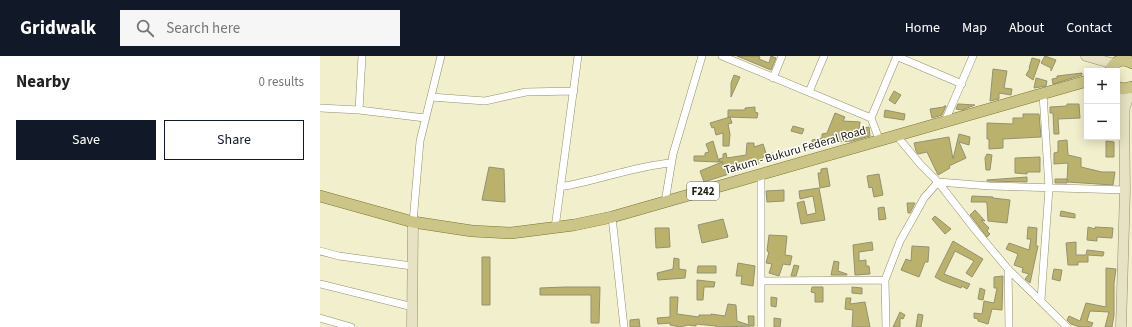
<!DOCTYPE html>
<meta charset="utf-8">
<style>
:root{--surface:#fff;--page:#f6f6f6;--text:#222;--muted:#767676;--line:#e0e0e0;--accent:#111827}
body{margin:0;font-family:"Source Sans 3",sans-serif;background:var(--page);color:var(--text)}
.controls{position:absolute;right:12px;top:12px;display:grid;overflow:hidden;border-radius:0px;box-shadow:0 2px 10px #0003}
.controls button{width:36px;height:36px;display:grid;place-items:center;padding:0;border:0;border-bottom:1px solid var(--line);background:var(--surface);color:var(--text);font:20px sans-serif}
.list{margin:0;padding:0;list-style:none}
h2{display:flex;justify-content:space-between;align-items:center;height:52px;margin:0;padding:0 16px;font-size:17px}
h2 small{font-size:13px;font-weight:400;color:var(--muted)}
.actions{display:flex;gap:8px;padding:12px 16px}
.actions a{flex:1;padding:9px 0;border:1px solid var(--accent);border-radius:0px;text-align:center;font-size:14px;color:var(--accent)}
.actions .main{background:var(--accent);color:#fff}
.icon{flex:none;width:22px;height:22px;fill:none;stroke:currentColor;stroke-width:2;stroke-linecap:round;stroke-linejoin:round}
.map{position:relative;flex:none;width:812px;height:271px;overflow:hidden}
header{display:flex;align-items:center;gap:24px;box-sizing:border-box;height:56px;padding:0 20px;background:var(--accent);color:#fff}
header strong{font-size:19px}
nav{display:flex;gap:22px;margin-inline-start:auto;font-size:14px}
.search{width:280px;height:36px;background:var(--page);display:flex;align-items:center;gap:10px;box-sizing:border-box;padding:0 14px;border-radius:0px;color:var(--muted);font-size:15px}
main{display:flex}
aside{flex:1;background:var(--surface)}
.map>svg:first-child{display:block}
.building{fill:#bab26c;stroke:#949171}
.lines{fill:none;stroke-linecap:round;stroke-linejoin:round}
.street-casing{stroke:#928f6f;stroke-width:8}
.secondary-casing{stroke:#928f6f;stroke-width:11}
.primary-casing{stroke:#7b732c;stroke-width:12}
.street{stroke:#fff;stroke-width:7}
.secondary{stroke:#e6e2c3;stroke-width:10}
.primary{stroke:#ccc588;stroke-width:11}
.labels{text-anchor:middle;stroke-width:3;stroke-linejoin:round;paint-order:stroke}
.shield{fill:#fff;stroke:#65645b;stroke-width:1}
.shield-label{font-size:11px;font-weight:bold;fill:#232215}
.street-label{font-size:12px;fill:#232215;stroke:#fff}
</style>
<header>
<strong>Gridwalk</strong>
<div class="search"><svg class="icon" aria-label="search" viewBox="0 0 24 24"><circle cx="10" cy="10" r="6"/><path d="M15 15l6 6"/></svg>Search here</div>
<nav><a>Home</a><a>Map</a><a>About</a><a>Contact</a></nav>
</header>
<main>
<aside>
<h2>Nearby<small>0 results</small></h2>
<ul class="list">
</ul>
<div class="actions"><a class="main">Save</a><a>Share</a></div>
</aside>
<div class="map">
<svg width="812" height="271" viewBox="0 0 812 271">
<rect width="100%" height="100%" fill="#f2efcd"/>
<path class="building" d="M417,0H437L440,1L439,3L449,7L451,0L456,2L451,14Z
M725,0L736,4L731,15V12L721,7Z
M712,2L720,4L713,24L706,19L710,12H709Z
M673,13L687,15L684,32L692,33L691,39L679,37V43L670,45Z
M762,17V19L733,28L732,23L737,22V20Z
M414,19L420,21L411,41V27Z
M716,22L727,25L726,30L714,32Z
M574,35L581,39L575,48L569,44Z
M638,48H639L655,49L642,54L636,53Z
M747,48H759L760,62L738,63L739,78H734L733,57H730V51L747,50Z
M624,50H626L622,59L612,62L610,53L624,51Z
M435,51V56L438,57L437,62L408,61V54H425V52Z
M565,54L585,58L584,64L564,61Z
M515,57L525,61L523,65L540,66L539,73L549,71L550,80L532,85L502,87V89L493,91L492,84L502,82V78L507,77Z
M703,58H719L721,81L683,83V92L669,93V83H667V67L693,68V62H703Z
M410,61L412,67L408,68L410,78L409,90H403V77L396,79L394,71L392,72L390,67Z
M473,70L484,73L482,78L471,75Z
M639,78L650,81L649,89L639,86L646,102L629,110L630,112L618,119L607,96L598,98L596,95L594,87L629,81L633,103Z
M747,84L748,99L761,102V111L782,116H795L793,129L747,126V127H735V123H747V125L748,107L734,108V97L738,96V85Z
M393,85L399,106L374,105V100H385V97L389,96L386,88Z
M786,85L794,86V101H786Z
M427,87H434V91L443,88L446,97L437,110L427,104V112L408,111L409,118L384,126L380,115L402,106L403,109V106H399V103L403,102V98L406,97L407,102L426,99Z
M453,97L455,103L447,106L444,100Z
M667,98L672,99L670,114H666L665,102Z
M720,101V116H707V118L695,117V102Z
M169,111L184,113L185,146L162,144Z
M507,112L510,130L500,132L498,117H501V113Z
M559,118L563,139L554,141L552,131L549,132L547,120Z
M707,121V126L667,125V124Z
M499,132L505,164L481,168L477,147L484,145L487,159L496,157L493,140L480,143L479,135Z
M464,134V145L447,146L446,135Z
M652,140L673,141V142L690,144L687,167L668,165L667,148L666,146H651Z
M587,147H595L590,157H588Z
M564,151L566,163L559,164L558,152Z
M655,154L665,165L661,164L669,172L667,175L670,178L667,181L650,159Z
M741,155L755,158V162L740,160Z
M615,160L631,173L625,178L612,163Z
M403,163L408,181L382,187L378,169Z
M708,171L717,172L716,190H718L710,227L705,223L709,218L702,216L703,212L694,209L698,198L686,193L689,187L709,194L711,183H707Z
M768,171L775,173V171L793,172L792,182L777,181V185L767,184Z
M335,172H349L350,191L336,192Z
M449,179L467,180L465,199L472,200L470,209L463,208L459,220L449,217L452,208L446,207L449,196L447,195Z
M633,185L663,203L652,221L646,217L654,205L635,195L624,218L650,228L647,233L642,230L641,232L622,225L615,221Z
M552,186L553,194L539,196V205L546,204V210H549L550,218L535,219L533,189Z
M756,186V199H766L767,194L784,196L783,200L768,199V206H758V209H748L746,187Z
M592,190L609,191L608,206H605L599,221L581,214L586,203L591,205Z
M162,201H170V249H162Z
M354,202L359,203V213L366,214L365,222L338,224L337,217L353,213Z
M514,205L519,206L518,215L527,218V219H511Z
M418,207L435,210L433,230L421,228L422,220H416Z
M474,209L479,210L476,220H471Z
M378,210H396V217H377Z
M786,212L796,213L794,227V259L792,271H785L789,256L770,255L767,265L773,267L771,271H760L751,268L747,264L749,260L760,265L766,247L786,251Z
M734,213L742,214L740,225L732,223Z
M683,220L682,254L672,253L668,268L658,265V263L654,262V257L662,258L664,245L674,247L677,232H674V221Z
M377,224L395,226L394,231H384L383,244H377Z
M245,231H280L279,267H271V239H220V232Z
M492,231H503V246H495V237L491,236Z
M532,231L542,232V238L532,237Z
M660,232L665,234L663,244L658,243Z
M350,241H358L357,258L379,261V259H391V258L405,260L408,248L416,249L417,265L429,269L428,260H434V270L396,271V270L376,268V270L368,269L360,271L350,269V267L338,268L337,262L350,261Z
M451,241L457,242L456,251L451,250Z
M526,242H531L530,248L545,246L550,271H532L533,254L525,253Z
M580,256L585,259L583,263L580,262V271H573Z
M598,258L603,259L601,271H596Z
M454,262L461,263L460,271H454Z
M319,263L320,271H310V264Z"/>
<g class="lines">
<defs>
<path id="street" d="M402,0L551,62L559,83
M576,0L642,28
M453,22L462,0
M489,36L504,0
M111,41L165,45L206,36L254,35
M0,52L39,54L105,62
M39,54L42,0
M551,62L577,0
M625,65L653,0
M576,79L601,109L618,126L657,176L688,213L747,271
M240,131C278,125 314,110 351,107
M345,146L353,98L382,0
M292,161L304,271
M93,166L100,85L121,0
M235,172L258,0
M0,195L19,200L92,210
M688,213L689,271
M441,225L565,224
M0,228L93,251
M721,244L729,132L723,38
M0,262L31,271
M441,271V117
M566,271L565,224L580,185L593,162L604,142L618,126L670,130L805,134"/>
<path id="secondary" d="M766,0L794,8
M799,32L804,55L805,134L801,271
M804,55L811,31
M92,271L93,166"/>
<path id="primary" d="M790,15C794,5 803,1 812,7
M797,31L803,33L812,31
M0,140L93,166L152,175L191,177L254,169L292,161L767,25"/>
</defs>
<use href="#street" class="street-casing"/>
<use href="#secondary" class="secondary-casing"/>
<use href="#primary" class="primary-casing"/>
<use href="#street" class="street"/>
<use href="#secondary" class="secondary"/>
<use href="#primary" class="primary"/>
</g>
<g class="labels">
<rect class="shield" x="367" y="126" width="32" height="18" rx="3"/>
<g class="shield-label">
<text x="383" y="139">F242</text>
</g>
<g class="street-label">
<text transform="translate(475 94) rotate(-16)" y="4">Takum - Bukuru Federal Road</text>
</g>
</g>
</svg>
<div class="controls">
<button>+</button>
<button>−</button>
</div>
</div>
</main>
